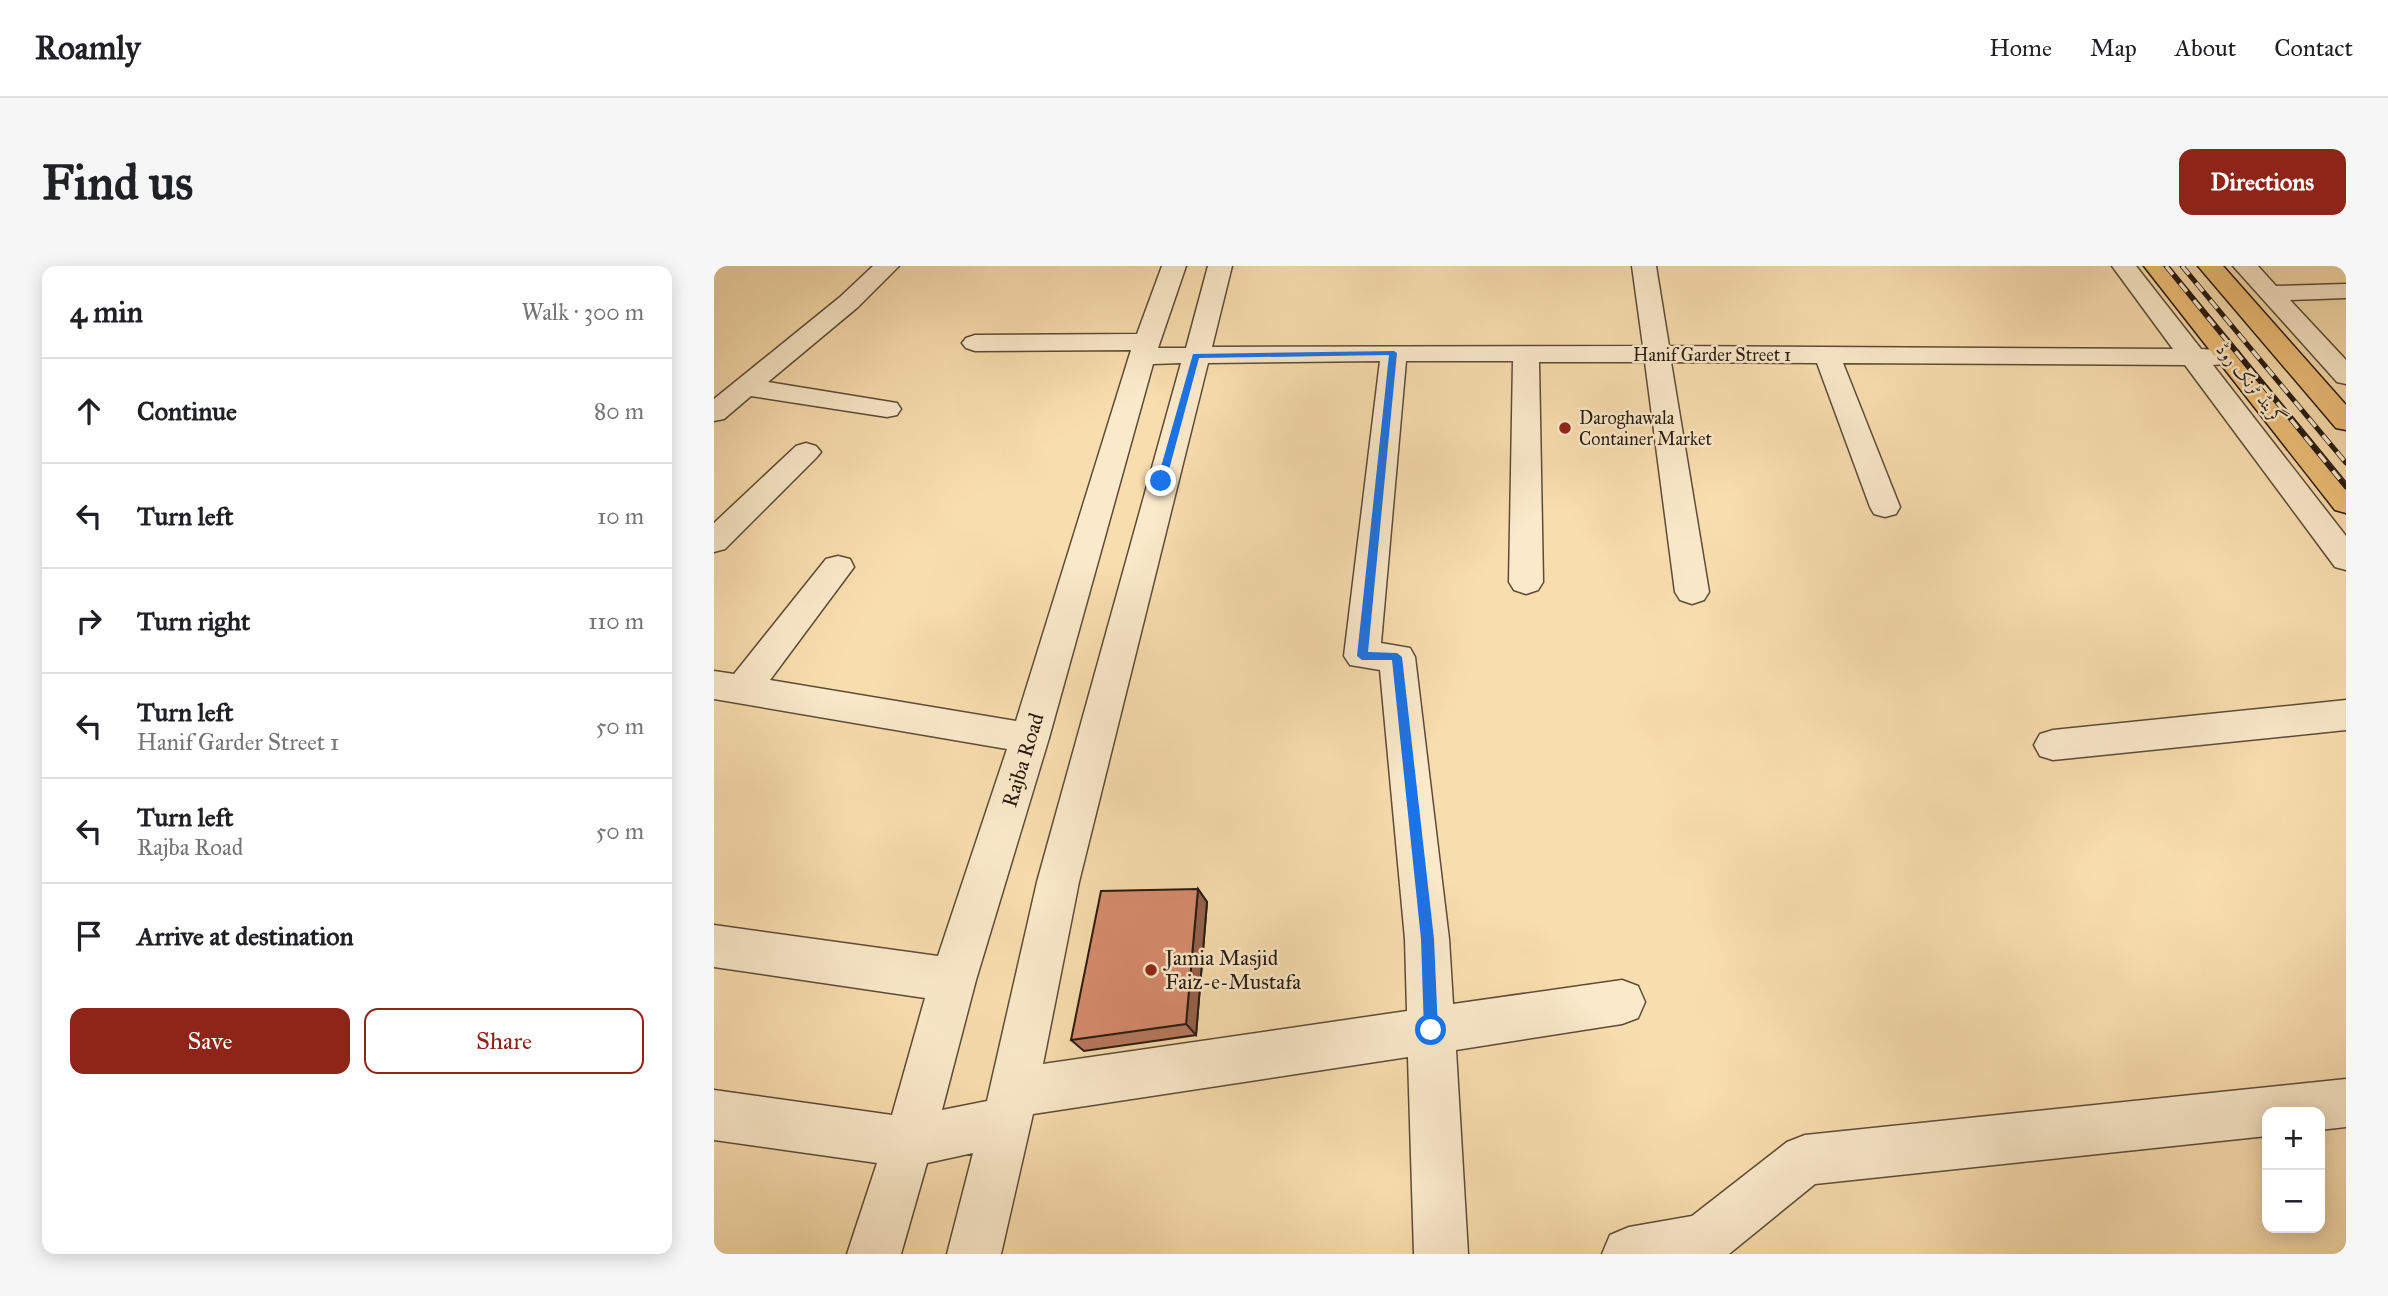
<!DOCTYPE html>
<meta charset="utf-8">
<style>
:root{--surface:#fff;--page:#f6f6f6;--text:#202124;--muted:#757577;--line:#e0e0e0;--accent:#8f2418}
body{margin:0;font-family:"IM FELL Great Primer",Amiri,serif;background:var(--page);color:var(--text)}
.controls{position:absolute;right:21px;bottom:21px;display:grid;overflow:hidden;border-radius:14px;box-shadow:0 4px 18px #0003}
.controls button{width:63px;height:63px;display:grid;place-items:center;padding:0;border:0;border-bottom:2px solid var(--line);background:var(--surface);color:var(--text);font:35px sans-serif}
.stop{position:absolute;width:21px;height:21px;margin:-16px;border:5px solid #1a73e8;border-radius:50%;background:#fff}
.stop.end{background:#1a73e8;border-color:#fff;box-shadow:0 2px 7px #0008}
.list{margin:0;padding:0;list-style:none}
h2{display:flex;justify-content:space-between;align-items:center;height:91px;margin:0;padding:0 28px;font-size:30px}
h2 small{font-size:23px;font-weight:400;color:var(--muted)}
.list li{display:grid;grid-template-columns:46px 1fr auto;gap:21px;align-items:center;box-sizing:border-box;height:105px;padding:0 28px;border-top:2px solid var(--line)}
.list b{display:block;font-size:26px;white-space:nowrap}
.list p{margin:0;font-size:23px;white-space:nowrap;color:var(--muted)}
.list em{font-size:23px;font-style:normal;color:var(--muted)}
.actions{display:flex;gap:14px;padding:21px 28px}
.actions a{flex:1;padding:16px 0;border:2px solid var(--accent);border-radius:14px;text-align:center;font-size:24px;color:var(--accent)}
.actions .main{background:var(--accent);color:#fff}
.icon{flex:none;width:38px;height:38px;fill:none;stroke:currentColor;stroke-width:2;stroke-linecap:round;stroke-linejoin:round}
.map{position:relative;flex:none;width:1632px;height:988px;overflow:hidden;border-radius:14px}
header{display:flex;align-items:center;gap:42px;box-sizing:border-box;height:98px;padding:0 35px;background:var(--surface);border-bottom:2px solid var(--line)}
header strong{font-size:33px}
nav{display:flex;gap:38px;margin-inline-start:auto;font-size:24px}
.intro{display:flex;align-items:center;justify-content:space-between;box-sizing:border-box;height:168px;padding:0 42px}
h1{margin:0;font-size:49px}
.button{padding:18px 32px;border-radius:14px;background:var(--accent);color:#fff;font-size:24px;font-weight:700}
main{display:flex;gap:42px;padding:0 42px}
aside{flex:1;background:var(--surface);border-radius:14px;box-shadow:0 4px 18px #0003}
.map>svg:first-child{display:block}
.lines{fill:none;stroke-linecap:round;stroke-linejoin:round}
.minor-casing{stroke:#5c4c38;stroke-width:3}
.major-casing{stroke:#281b11;stroke-width:3}
.minor{fill:#fae9ca;fill-rule:evenodd}
.major{fill:#ecbe77;fill-rule:evenodd}
.rail-casing{stroke:#281b11;stroke-width:5}
.rail{stroke:#fae9ca;stroke-width:3.5;stroke-dasharray:11;stroke-linecap:butt}
.wall{fill:#b8785e;stroke:#281b11;stroke-width:2}
.shaded-wall{fill:#96614c;stroke:#281b11;stroke-width:2}
.building{fill:#d68b6d;stroke:#281b11;stroke-width:2}
.route{fill:#1a73e8}
.poi-dot{fill:#8f2418;stroke:#fae9ca;stroke-width:2.5}
.labels{text-anchor:middle;stroke-width:5;stroke-linejoin:round;paint-order:stroke}
.far-street-label{font-size:18px;fill:#281b11;stroke:#fae9ca}
.far-poi-label{font-size:18px;fill:#281b11;stroke:#fae9ca;text-anchor:start}
.street-label{font-size:21px;fill:#281b11;stroke:#fae9ca}
.poi-label{font-size:21px;fill:#281b11;stroke:#fae9ca;text-anchor:start}
</style>
<header>
<strong>Roamly</strong>
<nav><a>Home</a><a>Map</a><a>About</a><a>Contact</a></nav>
</header>
<div class="intro"><h1>Find us</h1><a class="button">Directions</a></div>
<main>
<aside>
<h2>4 min<small>Walk · 300 m</small></h2>
<ul class="list">
<li><svg class="icon" aria-label="ahead" viewBox="0 0 24 24"><path d="M12 20V5M6 11l6-6 6 6"/></svg><div><b>Continue</b></div><em>80 m</em></li>
<li><svg class="icon" aria-label="left" viewBox="0 0 24 24"><path d="M17 20v-9H6M10 6l-5 5 5 5"/></svg><div><b>Turn left</b></div><em>10 m</em></li>
<li><svg class="icon" aria-label="right" viewBox="0 0 24 24"><path d="M7 20v-9h11M14 6l5 5-5 5"/></svg><div><b>Turn right</b></div><em>110 m</em></li>
<li><svg class="icon" aria-label="left" viewBox="0 0 24 24"><path d="M17 20v-9H6M10 6l-5 5 5 5"/></svg><div><b>Turn left</b><p>Hanif Garder Street 1</p></div><em>50 m</em></li>
<li><svg class="icon" aria-label="left" viewBox="0 0 24 24"><path d="M17 20v-9H6M10 6l-5 5 5 5"/></svg><div><b>Turn left</b><p>Rajba Road</p></div><em>50 m</em></li>
<li><svg class="icon" aria-label="arrive" viewBox="0 0 24 24"><path d="M6 21V4h12l-3 4 3 4H6"/></svg><div><b>Arrive at destination</b></div></li>
</ul>
<div class="actions"><a class="main">Save</a><a>Share</a></div>
</aside>
<div class="map">
<svg width="1632" height="988" viewBox="0 0 1632 988">
<rect width="100%" height="100%" fill="#f8ddae"/>
<filter id="stains"><feTurbulence type="fractalNoise" baseFrequency=".00286" numOctaves="4"/><feColorMatrix values="0 0 0 0 .2 0 0 0 0 .09 0 0 0 0 .02 0 0 0 .5 -.17"/></filter>
<radialGradient id="worn" r=".72"><stop offset=".6" stop-color="#630" stop-opacity="0"/><stop offset="1" stop-color="#630" stop-opacity=".3"/></radialGradient>
<g class="lines">
<defs>
<path id="minor" d="M159,0H185L144,41L54,116L183,137L187,143L183,149L173,151L37,130L10,153L0,155V133L126,31Z
M448,0H472L444,82H472L494,0H518L498,81L929,80L918,0H942L955,80L1459,83L1398,0H1422L1487,83L1524,85L1528,91L1524,97L1499,99L1632,270V304L1621,301L1471,99L1129,97L1186,241L1182,248L1171,251L1160,248L1156,241L1103,97L957,96L995,326L990,334L978,338L966,334L961,326L931,96H825L829,316L824,324L812,328L800,324L795,316L799,95H692L667,377L696,382L701,391L735,673L739,738L908,714L924,720L931,736L924,752L908,758L742,784L754,988H700L694,791L319,848L287,988H233L259,887L213,897L187,988H133L163,897L0,874V824L178,849L211,732L0,701V659L224,690L293,483L0,433V405L20,408L112,293L124,290L136,293L140,301L56,414L302,455L417,84L261,85L252,82L248,77L252,72L261,69L423,68ZM666,95L630,390L636,399L666,404L691,673L693,745L329,798L365,616L494,97ZM467,97L323,616L273,835L228,844L262,714L335,472L439,98Z
M1519,0H1544L1562,20L1632,18V32L1576,34L1632,94V118L1623,116Z
M92,177L102,180L107,186L102,192L11,283L0,286V257L82,180Z
M1632,434V464L1339,494L1326,490L1320,479L1326,468L1339,464Z
M1632,813V861L1606,864V846H1553V870L1101,918L1015,988H888L896,969L915,961L978,950L1073,876L1091,869Z"/>
<path id="major" d="M1430,0H1454L1632,217V247L1621,244Z
M1484,0H1509L1632,139V164L1622,162Z"/>
</defs>
<use href="#minor" class="minor-casing"/>
<use href="#major" class="major-casing"/>
<use href="#minor" class="minor"/>
<use href="#major" class="major"/>
<defs>
<path id="rail" d="M1452,0L1632,221
M1468,0L1632,197"/>
</defs>
<use href="#rail" class="rail-casing"/>
<use href="#rail" class="rail"/>
</g>
<path class="wall" d="M484,623L493,636L482,769L370,785L357,774Z"/>
<path class="shaded-wall" d="M484,623L493,636L482,769L472,758Z"/>
<path class="building" d="M484,623L472,758L357,774L387,625Z"/>
<path class="route" d="M680,85L683,87L654,386L683,387L688,391L720,673L724,764L717,770L710,764L707,673L678,394H648L643,390L675,89L485,92L452,215L447,218L443,215L479,88Z"/>
<g class="poi-dot">
<circle cx="851" cy="162" r="7"/>
<circle cx="437" cy="704" r="7"/>
</g>
<g class="labels">
<g class="far-street-label">
<text x="998" y="95">Hanif Garder Street 1</text>
<text transform="translate(1537 118) rotate(51)" y="6">گرینڈ ٹرنک روڈ</text>
</g>
<g class="far-poi-label">
<text x="865" y="158">Daroghawala<tspan x="865" dy="21">Container Market</tspan></text>
</g>
<g class="street-label">
<text transform="translate(309 494) rotate(-73)" y="7">Rajba Road</text>
</g>
<g class="poi-label">
<text x="451" y="699">Jamia Masjid<tspan x="451" dy="24">Faiz-e-Mustafa</tspan></text>
</g>
</g>
<rect width="100%" height="100%" filter="url(#stains)"/>
<rect width="100%" height="100%" fill="url(#worn)"/>
</svg>
<div class="controls">
<button>+</button>
<button>−</button>
</div>
<div class="stop" style="left:717px;top:764px"></div>
<div class="stop end" style="left:447px;top:215px"></div>
</div>
</main>
